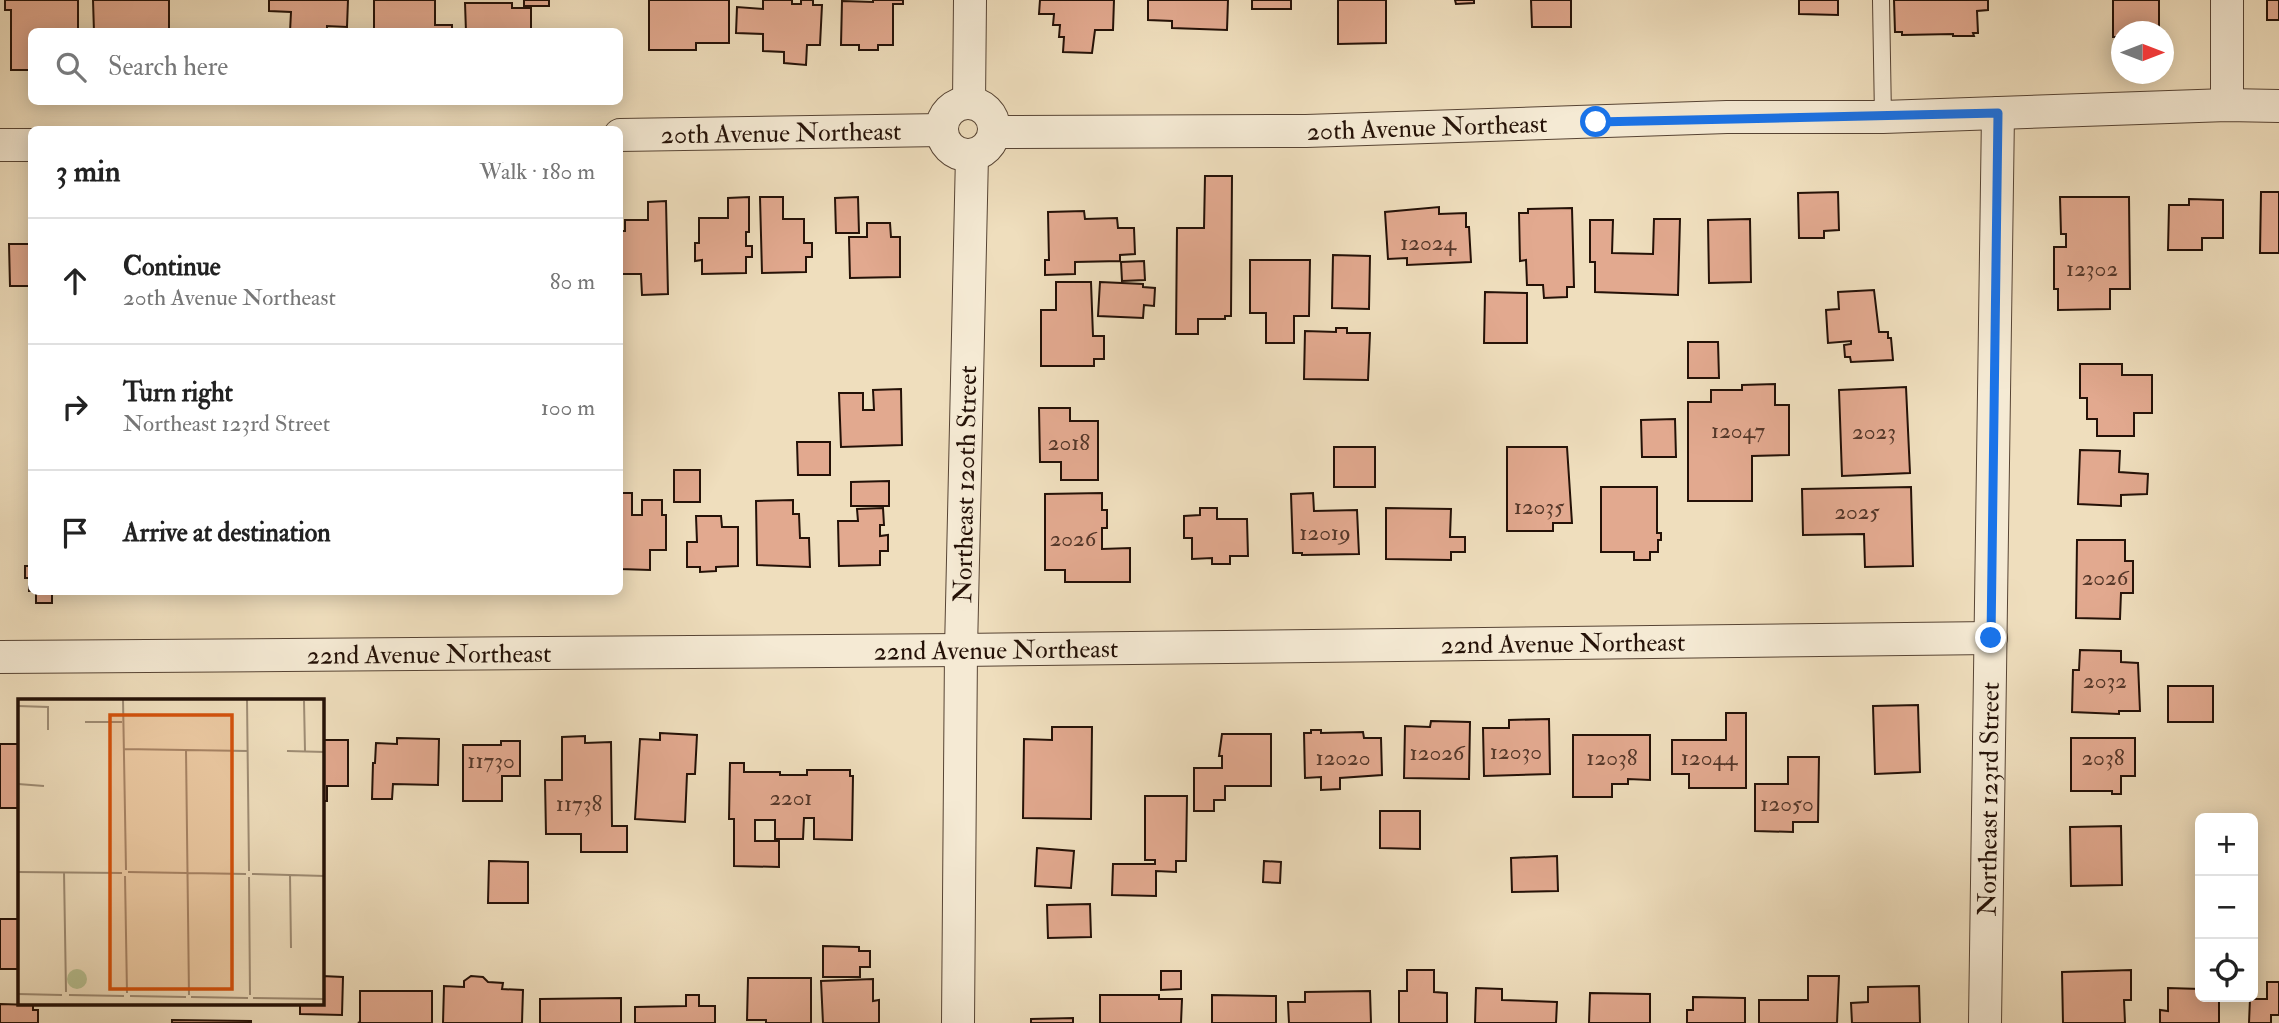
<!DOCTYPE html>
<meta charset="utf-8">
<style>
:root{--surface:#fff;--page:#f6f6f6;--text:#222;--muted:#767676;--line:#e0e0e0}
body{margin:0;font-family:"IM FELL Double Pica",serif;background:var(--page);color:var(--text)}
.controls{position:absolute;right:21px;bottom:21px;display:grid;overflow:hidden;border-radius:10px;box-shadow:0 4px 18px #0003}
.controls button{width:63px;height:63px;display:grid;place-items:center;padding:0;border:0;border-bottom:2px solid var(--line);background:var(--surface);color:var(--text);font:35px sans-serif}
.compass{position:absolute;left:2111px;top:21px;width:63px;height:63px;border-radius:50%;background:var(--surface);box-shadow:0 4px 18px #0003;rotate:90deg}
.stop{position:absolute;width:21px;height:21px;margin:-16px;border:5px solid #1a73e8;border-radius:50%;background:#fff}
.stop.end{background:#1a73e8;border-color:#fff;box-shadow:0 2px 7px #0008}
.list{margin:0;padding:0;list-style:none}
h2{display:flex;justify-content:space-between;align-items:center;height:91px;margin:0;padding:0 28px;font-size:30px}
h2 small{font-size:23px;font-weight:400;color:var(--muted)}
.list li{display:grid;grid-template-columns:46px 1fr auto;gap:21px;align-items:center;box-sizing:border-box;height:126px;padding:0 28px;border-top:2px solid var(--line)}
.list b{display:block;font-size:26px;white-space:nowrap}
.list p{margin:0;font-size:23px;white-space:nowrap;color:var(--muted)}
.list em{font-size:23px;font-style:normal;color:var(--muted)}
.icon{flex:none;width:38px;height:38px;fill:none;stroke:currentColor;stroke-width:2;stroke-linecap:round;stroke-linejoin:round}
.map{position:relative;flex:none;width:2279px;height:1023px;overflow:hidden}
.search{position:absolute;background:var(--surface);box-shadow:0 4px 18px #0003;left:28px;top:28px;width:595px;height:77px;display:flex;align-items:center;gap:18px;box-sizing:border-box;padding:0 24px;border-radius:10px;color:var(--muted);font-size:26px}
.panel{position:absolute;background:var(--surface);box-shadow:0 4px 18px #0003;left:28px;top:126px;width:595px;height:469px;border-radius:10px}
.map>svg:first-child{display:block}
.building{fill:#e2a98f;stroke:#241107;stroke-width:2}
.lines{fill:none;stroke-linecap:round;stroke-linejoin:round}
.lane-casing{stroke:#574434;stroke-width:18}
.street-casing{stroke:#574434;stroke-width:34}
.lane{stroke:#f5ead4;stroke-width:16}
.street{stroke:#f5ead4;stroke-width:32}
.route{stroke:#1a73e8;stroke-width:9}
.labels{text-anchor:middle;stroke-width:7;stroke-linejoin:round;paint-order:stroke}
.number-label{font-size:23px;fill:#543729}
.street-label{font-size:26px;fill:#241107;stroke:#f5ead4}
.inset-road{fill:none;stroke:#9e8c74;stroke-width:2}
.view{fill:#d4520c;fill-opacity:0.15;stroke:#d4520c;stroke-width:3.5}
.inset-edge{fill:none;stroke:#241107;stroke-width:3.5}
</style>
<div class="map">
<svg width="2279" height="1023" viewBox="0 0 2279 1023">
<rect width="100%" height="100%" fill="#efdebd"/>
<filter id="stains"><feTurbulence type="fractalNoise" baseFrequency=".00286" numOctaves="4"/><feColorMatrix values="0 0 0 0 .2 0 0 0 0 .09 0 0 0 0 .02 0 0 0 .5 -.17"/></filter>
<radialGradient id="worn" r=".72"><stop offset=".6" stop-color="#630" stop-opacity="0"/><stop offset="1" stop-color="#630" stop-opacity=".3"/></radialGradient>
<path class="building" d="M5,0H78V32H32V70H11V10H5Z
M93,0H169V32H94Z
M269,0H348L347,27L327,26V32H290L291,12L269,11Z
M374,0H435V25H452V32H374Z
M524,0H549V6H524Z
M649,0H729V43H696V50H649Z
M763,0H792V4H801V0H813V5H822L820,45H807L806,65L784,63V52L763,51V34L736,33L737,7L763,9Z
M873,0H903V4H893V45H878V50H859V45H841L842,1L873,2Z
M1040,0H1114L1113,30H1095L1092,53L1063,52L1064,37H1059L1060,25H1053L1054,14H1039Z
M1148,0H1228L1227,30L1172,28V21L1148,20Z
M1252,0H1291V9H1252Z
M1338,0H1386V43L1338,44Z
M1455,0H1474V3L1456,4Z
M1531,0H1571V27H1532Z
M1799,0H1838V15L1799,14Z
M1894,0H1988V10L1977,11L1978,33H1973L1974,36H1953V34L1902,35V32H1895Z
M2113,0H2159V32H2122V37H2113Z
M2267,0H2279V20H2267Z
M465,3H512V8H531V32H466Z
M1205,176H1232L1231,316H1225V319H1198V334H1176L1177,228H1204Z
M1838,192L1839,230L1824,231V238H1799L1798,193Z
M2261,192H2279V253H2260Z
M749,197V232H746V246H752V257H746V273L702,274V260L695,261V243H699V218H728V198Z
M760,197H783V219H804V243H812V257H806V272L762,273Z
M858,197L859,233H836L835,198Z
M2060,197H2129L2130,289H2110V309L2058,310V289H2054V247H2066V234H2061Z
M2189,199L2223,200V238H2202V250H2168L2169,205H2189Z
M666,201L668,294L642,295L641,274H620V231H625V220H648V202Z
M1439,207V214L1466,213V227H1469L1471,262L1407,265V258L1388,259L1385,212Z
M1572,208L1574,287H1567V297L1544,298L1543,285H1527L1526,260L1520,261L1519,213H1528V209Z
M1084,211L1085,219L1117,218L1118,228H1134L1135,254L1120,255V261L1075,262V274L1045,275V260H1049L1048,212Z
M1654,219H1680L1678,295L1595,292V262H1590V220H1613L1612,253L1653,254Z
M1750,219L1751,282L1709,283L1708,220Z
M867,223H890L891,237H900V277L850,278L849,237H867Z
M9,244H32V286H10Z
M1333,255L1370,256L1369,309L1332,308Z
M1250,260H1310L1309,316H1294V343H1266V313H1250Z
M1144,261L1145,280L1122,281L1121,262Z
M1056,282H1091L1093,336H1104V359H1094V366H1041V310H1056Z
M1100,282L1143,284V287L1155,288L1154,306L1144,305L1143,318L1098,316Z
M1874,290L1879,332H1888V338H1891L1893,360L1851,362L1850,357H1845L1844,345L1851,344V341L1828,343L1826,310L1839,309L1838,292Z
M1485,292L1527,293V343H1484Z
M1336,328H1347V333H1370L1368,380L1304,379L1305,331L1336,332Z
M1688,342H1718L1719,378H1688Z
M2080,364H2122V375H2152V413H2134V436H2097V419H2087V398H2080Z
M1775,384V405H1789V455L1752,456V501H1688V402H1711V390H1742V385Z
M1906,387L1910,473L1842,476L1839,390Z
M901,389L902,445L841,447L839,393H863V410H874L873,390Z
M1039,408H1070V421H1098V480H1061V462H1040Z
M1675,419L1676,457H1642L1641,420Z
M797,442H830V475H798Z
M1334,447H1375V487H1334Z
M1507,447H1567L1572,523H1553V531H1507Z
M2080,450L2120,451L2119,472L2148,474L2147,494L2121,495V506L2078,504Z
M674,470H700V502H674Z
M889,481V506H851V482Z
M1601,487H1657V533H1661V540H1658V552H1650V560H1634V552H1601Z
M1911,487L1913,566L1865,567L1864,534L1803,535L1802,489Z
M620,493H632V515H642V500H662V515H666V550H650V570L620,569Z
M1102,493V510H1107V528H1102V549L1130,548V582H1065V570H1045V494Z
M1313,493L1314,511L1357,510L1359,554L1302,555V553H1293L1291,494Z
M793,500V514H799L800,538H809L810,567L757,565L756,501Z
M883,508L884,525H880V536L888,535V551H880V565L839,566L838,521H858L857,509Z
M1200,508H1217V519H1247L1248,556H1230V564H1212V558L1192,559V538H1184V516L1200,515Z
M1386,508L1451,509L1450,537H1465V552H1451V560L1386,559Z
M696,516H721L722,527H738V566L716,567V571L700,572V567H687V542H697Z
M2077,540H2125V561H2133V593H2121L2120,619L2076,618Z
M30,552H32V591H29V578H25V566H30Z
M36,592H57H52V603H36Z
M2080,650L2121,651V662L2138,663L2140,711H2119V714L2072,712L2073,670H2079Z
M2168,686H2213V722H2168Z
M1918,705L1920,772L1875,774L1873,706Z
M1726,713H1746V788H1689V774H1672V740H1726Z
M1549,719L1550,774L1484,776L1483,728H1509V720Z
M1431,721L1470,722L1469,779L1404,778L1405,726L1430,727Z
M1052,727H1092L1091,819L1023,818L1024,739L1052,740Z
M1311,730H1321V733L1363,732L1364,738H1381L1382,775L1340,778V789L1321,790V777L1305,778L1304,733H1311Z
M660,733L697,735L695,774H687L685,822L635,819L640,739L660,740Z
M1222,734H1271V786H1225V800H1214V811H1194V768H1222V756H1219Z
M1573,735H1650V780L1628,779V784H1612V797H1573Z
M585,736V743L611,742L612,826H627V852H581V834H546L545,780H562V737Z
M397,738L439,739L438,785L393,784L392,799H372L373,763H375L376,743L397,744Z
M2071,738H2135V776H2121V794H2112V791H2071Z
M322,740H348V786H327V801H322Z
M501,741H520V776H502V801H463V745H501Z
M0,744H19V808H0Z
M1788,757H1819L1818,822H1793V832L1755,831V784H1788Z
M730,763H744V772H780V775H807V770H850V776H853L852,840L814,839V818H804L803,839H775V820H755V841H779V867L734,866V819H729Z
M1145,796H1187L1186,861H1176V872L1156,871V896L1112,895L1113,864H1155V860H1145Z
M1380,811H1420V849L1380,848Z
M2121,826L2122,885L2071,886L2070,827Z
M1037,848L1074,851L1071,888L1035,886Z
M1557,856L1558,891L1512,892L1511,858Z
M489,861L528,862V903H488Z
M1264,861L1281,862L1280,883L1263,882Z
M1090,904L1091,937L1048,938L1047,905Z
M0,919H19V969H0Z
M823,946L859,947V951H870V967H860V977H823Z
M1407,970H1434V992L1447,993V1023H1399V991H1407Z
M2131,970V1000H2124L2125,1023H2063L2062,972Z
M1161,971H1181V989L1161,990Z
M322,976L343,977L342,1015L300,1014V1004H322Z
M471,976L483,977L488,982L503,983L502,989L523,990L522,1023H443L444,986L464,987V981Z
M1808,976H1839L1837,1023H1759V1000H1808Z
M748,978H811V1023H766V1020H747Z
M873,979V1001L879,1000V1023H823L821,981Z
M2267,982H2279V1015H2271V1023H2249L2250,999H2267Z
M1919,986L1920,1023H1852L1851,1003L1868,1002V987Z
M1476,988L1502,989V1000L1557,1002L1556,1023H1475Z
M2168,988L2200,989V997H2219V1023H2160V1010L2168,1011Z
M360,991H432V1023H358L360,1022Z
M1370,991L1371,1023H1289L1288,1002H1305V992Z
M1590,993L1650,994V1023H1589Z
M686,995H699V1006H715V1023H635V1007L686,1006Z
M1100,995H1159V999H1182L1181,1023H1100Z
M1212,995L1276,996V1023H1212Z
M1693,997L1745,998V1023H1687V1010H1693Z
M621,998V1023H540V999Z
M0,1004L33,1005V1010H38V1023H0Z
M1073,1018V1023H1031V1019Z
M172,1020L251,1021V1023H172Z"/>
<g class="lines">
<defs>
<path id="lane" d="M1881,0L1883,117"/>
<g id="street">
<path d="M2227,0V105"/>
<path d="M969,102L970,0"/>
<circle cx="968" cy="129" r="26"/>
<path id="s1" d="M995,132L1306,131L1727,117H1883L2227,105L2279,106"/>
<path id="s2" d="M620,135L942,130"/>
<path d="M0,145H32"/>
<path id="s3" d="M0,657L961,650L1991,638"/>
<path id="s4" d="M958,1023L961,650L972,155"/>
<path id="s5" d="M1985,1023L1998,113"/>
</g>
</defs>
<use href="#lane" class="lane-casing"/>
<use href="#street" class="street-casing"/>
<use href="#lane" class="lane"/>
<use href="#street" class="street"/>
</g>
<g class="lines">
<path class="route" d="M1596,122L1998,113L1991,638"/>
</g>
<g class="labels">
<g class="number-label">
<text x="1428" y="250">12024</text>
<text x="2092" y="276">12302</text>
<text x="1738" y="438">12047</text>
<text x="1874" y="439">2023</text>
<text x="1069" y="450">2018</text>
<text x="1539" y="514">12035</text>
<text x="1857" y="519">2025</text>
<text x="1325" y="540">12019</text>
<text x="1073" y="546">2026</text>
<text x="2105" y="585">2026</text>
<text x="2105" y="688">2032</text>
<text x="1516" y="759">12030</text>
<text x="1437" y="760">12026</text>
<text x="1343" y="765">12020</text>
<text x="1612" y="765">12038</text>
<text x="1709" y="765">12044</text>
<text x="2103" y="765">2038</text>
<text x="491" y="768">11730</text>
<text x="791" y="805">2201</text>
<text x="579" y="811">11738</text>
<text x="1787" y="811">12050</text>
</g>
<g class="street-label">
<text dy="9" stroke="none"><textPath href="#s1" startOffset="432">20th Avenue Northeast</textPath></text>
<text dy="9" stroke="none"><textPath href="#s2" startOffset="161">20th Avenue Northeast</textPath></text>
<text dy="9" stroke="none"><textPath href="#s4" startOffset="539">Northeast 120th Street</textPath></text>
<text dy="9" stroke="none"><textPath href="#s3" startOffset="1563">22nd Avenue Northeast</textPath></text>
<text dy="9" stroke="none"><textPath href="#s3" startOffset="996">22nd Avenue Northeast</textPath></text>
<text dy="9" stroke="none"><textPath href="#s3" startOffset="429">22nd Avenue Northeast</textPath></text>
<text dy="9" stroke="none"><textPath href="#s5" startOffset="224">Northeast 123rd Street</textPath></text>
</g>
</g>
<g transform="translate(18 699)">
<rect width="306" height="306" fill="#efdebd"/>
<path d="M49 280a10 10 0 1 1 20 0a10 10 0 1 1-20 0Z" fill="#b8c192"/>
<path class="inset-road" d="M105,0L108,171M229,0L231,172M286,2L287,52M0,7L30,8V31M67,23H104M105,50L230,52M168,51L171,296M269,52L307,53M0,85L26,87M0,173L104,174M46,173L48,293M110,173L228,175M234,175L307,177M272,176L273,249M107,177L109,294M231,178L232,296M0,295L44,296M51,296L106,297M112,297L168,298M173,298L230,299M235,299L307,300"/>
<path class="view" d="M92,16H214V290H92Z"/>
<rect width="306" height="306" class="inset-edge"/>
</g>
<rect width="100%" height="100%" filter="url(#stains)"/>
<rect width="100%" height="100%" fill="url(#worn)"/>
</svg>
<div class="controls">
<button>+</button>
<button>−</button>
<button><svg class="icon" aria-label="locate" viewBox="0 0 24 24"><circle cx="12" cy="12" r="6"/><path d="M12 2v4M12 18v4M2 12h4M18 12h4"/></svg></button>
</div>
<svg class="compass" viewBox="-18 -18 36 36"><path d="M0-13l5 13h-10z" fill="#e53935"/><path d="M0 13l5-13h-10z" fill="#767676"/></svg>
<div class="stop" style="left:1596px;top:122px"></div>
<div class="stop end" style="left:1991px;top:638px"></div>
<div class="search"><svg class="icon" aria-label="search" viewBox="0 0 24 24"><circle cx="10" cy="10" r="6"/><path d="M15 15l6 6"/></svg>Search here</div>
<section class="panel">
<h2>3 min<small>Walk · 180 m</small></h2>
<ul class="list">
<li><svg class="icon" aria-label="ahead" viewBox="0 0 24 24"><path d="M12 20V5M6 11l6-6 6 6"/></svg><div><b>Continue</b><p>20th Avenue Northeast</p></div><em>80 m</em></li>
<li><svg class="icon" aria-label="right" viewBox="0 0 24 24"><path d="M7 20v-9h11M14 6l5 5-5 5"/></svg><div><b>Turn right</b><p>Northeast 123rd Street</p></div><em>100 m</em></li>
<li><svg class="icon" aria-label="arrive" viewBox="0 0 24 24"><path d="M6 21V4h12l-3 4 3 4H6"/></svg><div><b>Arrive at destination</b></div></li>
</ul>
</section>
</div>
